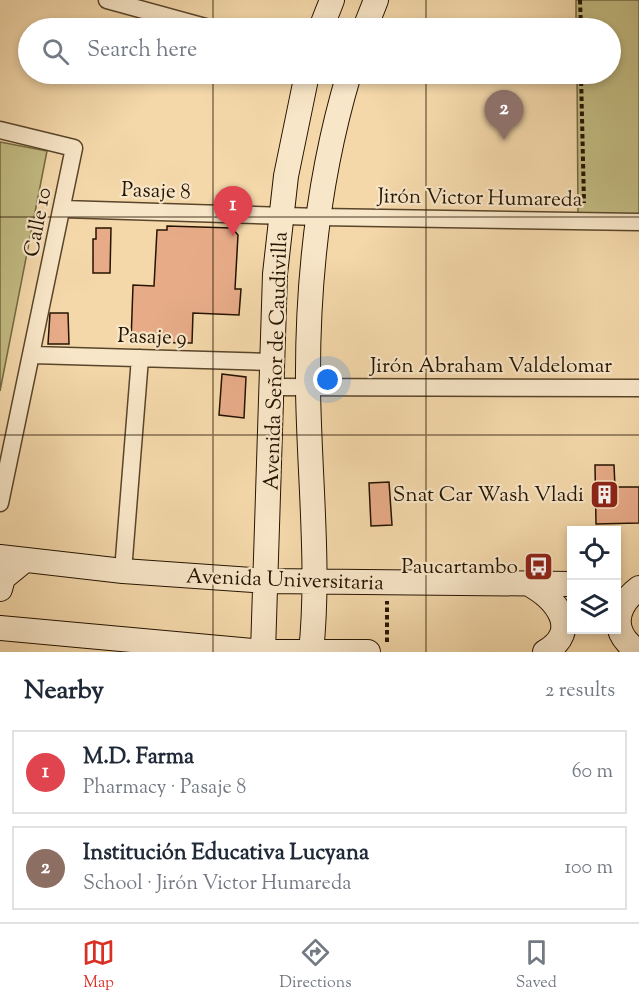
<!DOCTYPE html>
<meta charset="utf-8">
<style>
:root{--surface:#fff;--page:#f2f2f3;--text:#1f2937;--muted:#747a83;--line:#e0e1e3;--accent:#d93025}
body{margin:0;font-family:"Sorts Mill Goudy",serif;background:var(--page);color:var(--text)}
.controls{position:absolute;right:18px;bottom:18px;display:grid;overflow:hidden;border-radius:0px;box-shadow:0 3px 9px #0003}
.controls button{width:54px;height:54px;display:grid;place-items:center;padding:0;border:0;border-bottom:2px solid var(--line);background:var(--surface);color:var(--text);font:30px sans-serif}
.you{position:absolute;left:328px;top:380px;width:21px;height:21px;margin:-15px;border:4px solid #fff;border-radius:50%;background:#1a73e8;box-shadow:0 0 0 9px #1a73e833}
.badge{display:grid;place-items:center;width:39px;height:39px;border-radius:50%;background:var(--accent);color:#fff;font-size:20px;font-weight:700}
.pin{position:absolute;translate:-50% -50px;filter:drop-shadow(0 2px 3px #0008)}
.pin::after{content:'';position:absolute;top:32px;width:21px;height:18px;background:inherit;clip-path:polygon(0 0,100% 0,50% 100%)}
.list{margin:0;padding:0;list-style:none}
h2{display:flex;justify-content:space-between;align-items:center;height:78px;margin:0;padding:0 24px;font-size:26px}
h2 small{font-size:20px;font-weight:400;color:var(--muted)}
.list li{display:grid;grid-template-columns:39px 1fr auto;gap:18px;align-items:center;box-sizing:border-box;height:84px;margin:0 12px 12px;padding:0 12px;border:2px solid var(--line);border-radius:0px}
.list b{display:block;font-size:22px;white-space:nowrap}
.list p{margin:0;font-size:20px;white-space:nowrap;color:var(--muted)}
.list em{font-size:20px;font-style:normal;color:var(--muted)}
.icon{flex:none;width:33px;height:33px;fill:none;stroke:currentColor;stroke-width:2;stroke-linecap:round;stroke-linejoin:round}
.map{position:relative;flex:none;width:639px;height:652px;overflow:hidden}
.search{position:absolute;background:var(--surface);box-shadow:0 3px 9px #0003;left:18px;right:18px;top:18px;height:66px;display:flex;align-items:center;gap:15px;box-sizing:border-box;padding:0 21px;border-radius:33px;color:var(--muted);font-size:22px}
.sheet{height:270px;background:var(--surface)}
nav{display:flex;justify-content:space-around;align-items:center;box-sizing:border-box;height:84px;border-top:2px solid var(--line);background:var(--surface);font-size:16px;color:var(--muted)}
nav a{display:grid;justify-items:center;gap:3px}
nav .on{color:var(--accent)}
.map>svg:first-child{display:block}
.green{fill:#c3bc83;stroke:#746842;stroke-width:1.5}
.building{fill:#e7ab88;stroke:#251400;stroke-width:1.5}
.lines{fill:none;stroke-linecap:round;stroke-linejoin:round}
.street-casing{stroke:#59452a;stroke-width:19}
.secondary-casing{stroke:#251400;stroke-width:26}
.path{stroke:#251400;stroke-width:4;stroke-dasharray:4.5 3;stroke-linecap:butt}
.street{stroke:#f8e6c8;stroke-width:16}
.secondary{stroke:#f8e6c8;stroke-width:24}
.grid{fill:none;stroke:#251400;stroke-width:1.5;stroke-opacity:0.55}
.labels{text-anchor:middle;stroke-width:4.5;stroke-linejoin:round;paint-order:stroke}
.street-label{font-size:21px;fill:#251400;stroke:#f8e6c8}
.poi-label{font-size:21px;fill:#251400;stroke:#f8e6c8;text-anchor:end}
</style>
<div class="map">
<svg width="639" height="652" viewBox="0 0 639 652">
<rect width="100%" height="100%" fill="#f4d8aa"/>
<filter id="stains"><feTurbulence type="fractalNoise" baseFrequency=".00333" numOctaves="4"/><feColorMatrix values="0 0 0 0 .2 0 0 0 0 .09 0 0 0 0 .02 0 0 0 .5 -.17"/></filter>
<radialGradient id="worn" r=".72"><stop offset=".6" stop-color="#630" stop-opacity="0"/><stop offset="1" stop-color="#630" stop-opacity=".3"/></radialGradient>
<path class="green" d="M576,0H639V216L578,215L577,74H610V28H576Z
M0,142L47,151L0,391Z"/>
<path class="building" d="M167,226L232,228L238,235L235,289H241L239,315L193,313L192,343L131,342L133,285L154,286L157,230H167Z
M96,228H111L110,273H93V239H96Z
M50,313H68L69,344H48Z
M222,374L246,377L244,418L219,415Z
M595,465H614L615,487H639V523L596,524Z
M389,482L392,525L371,526L369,483Z"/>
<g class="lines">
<defs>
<path id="street" d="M107,0L209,28
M0,130L74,148L0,503
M63,209L319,217L639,222
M33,355L270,362
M271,387L639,388
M123,571L140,358"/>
<path id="secondary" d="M321,28L332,0
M365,28L376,0
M0,557L123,571L266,581L572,584
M529,584C556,599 582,630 545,652
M0,589L3,578L25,560
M0,628L263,652
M263,652L275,274L286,176L307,74
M266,652H368
M311,652C320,569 309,472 308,388C307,283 319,174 349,74
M639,652C610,633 614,607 639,588"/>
</defs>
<use href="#street" class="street-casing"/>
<use href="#secondary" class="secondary-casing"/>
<path class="path" d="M580,0L581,28
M581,74L584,203
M387,642V601"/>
<use href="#street" class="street"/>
<use href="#secondary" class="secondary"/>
</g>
<path class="grid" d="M213,0V28M426,0V28M213,74V652M426,74V652M0,217H639M0,435H639"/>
<defs>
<symbol id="building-square" viewBox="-11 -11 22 22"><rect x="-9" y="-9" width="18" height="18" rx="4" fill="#8f2418" stroke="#f8e6c8"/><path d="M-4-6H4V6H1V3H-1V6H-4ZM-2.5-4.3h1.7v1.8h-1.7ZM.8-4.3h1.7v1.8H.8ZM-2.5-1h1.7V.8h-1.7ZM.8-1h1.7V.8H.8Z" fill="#fff"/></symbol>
<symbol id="bus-square" viewBox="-11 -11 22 22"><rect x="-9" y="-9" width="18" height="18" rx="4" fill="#8f2418" stroke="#f8e6c8"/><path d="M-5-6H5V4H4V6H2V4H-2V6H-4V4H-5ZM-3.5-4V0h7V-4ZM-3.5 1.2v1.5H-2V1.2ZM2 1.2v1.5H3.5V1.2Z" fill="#fff"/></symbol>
</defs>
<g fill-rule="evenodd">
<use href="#building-square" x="588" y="478" width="33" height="33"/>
<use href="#bus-square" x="522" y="550" width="33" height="33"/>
</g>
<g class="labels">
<g class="street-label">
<text transform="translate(156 190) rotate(2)" y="7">Pasaje 8</text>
<text transform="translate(480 197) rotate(1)" y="7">Jirón Victor Humareda</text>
<text transform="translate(37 222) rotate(-79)" y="7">Calle 10</text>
<text transform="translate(152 336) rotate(2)" y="7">Pasaje 9</text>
<text transform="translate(275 361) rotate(-88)" y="7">Avenida Señor de Caudivilla</text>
<text x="491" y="372">Jirón Abraham Valdelomar</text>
<text transform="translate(285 579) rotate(2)" y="7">Avenida Universitaria</text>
</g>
<g class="poi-label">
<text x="584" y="501">Snat Car Wash Vladi</text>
<text x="518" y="573">Paucartambo</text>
</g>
</g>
<rect width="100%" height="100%" filter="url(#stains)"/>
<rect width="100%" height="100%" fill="url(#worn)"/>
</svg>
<div class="controls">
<button><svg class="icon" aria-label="locate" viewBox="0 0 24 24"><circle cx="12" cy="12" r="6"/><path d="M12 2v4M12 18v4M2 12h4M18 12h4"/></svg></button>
<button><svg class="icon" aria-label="layers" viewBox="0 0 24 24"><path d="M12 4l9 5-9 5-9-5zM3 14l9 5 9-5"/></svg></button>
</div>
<div class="you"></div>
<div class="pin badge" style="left:233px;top:236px;background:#e0444e">1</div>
<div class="pin badge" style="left:504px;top:140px;background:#8d6e63">2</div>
<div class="search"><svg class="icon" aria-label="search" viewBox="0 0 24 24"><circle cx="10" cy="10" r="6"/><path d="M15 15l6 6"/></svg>Search here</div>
</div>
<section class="sheet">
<h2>Nearby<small>2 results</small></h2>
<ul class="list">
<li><span class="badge" style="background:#e0444e">1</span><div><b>M.D. Farma</b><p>Pharmacy · Pasaje 8</p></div><em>60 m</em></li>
<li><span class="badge" style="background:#8d6e63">2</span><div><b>Institución Educativa Lucyana</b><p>School · Jirón Victor Humareda</p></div><em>100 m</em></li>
</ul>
</section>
<nav>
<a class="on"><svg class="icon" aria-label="map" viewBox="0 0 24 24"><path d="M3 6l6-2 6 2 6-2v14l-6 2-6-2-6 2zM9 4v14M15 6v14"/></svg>Map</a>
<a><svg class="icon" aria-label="directions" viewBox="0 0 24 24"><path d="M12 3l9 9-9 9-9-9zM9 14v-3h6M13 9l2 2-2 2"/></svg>Directions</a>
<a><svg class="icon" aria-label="saved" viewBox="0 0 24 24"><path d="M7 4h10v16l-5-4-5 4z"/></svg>Saved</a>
</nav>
